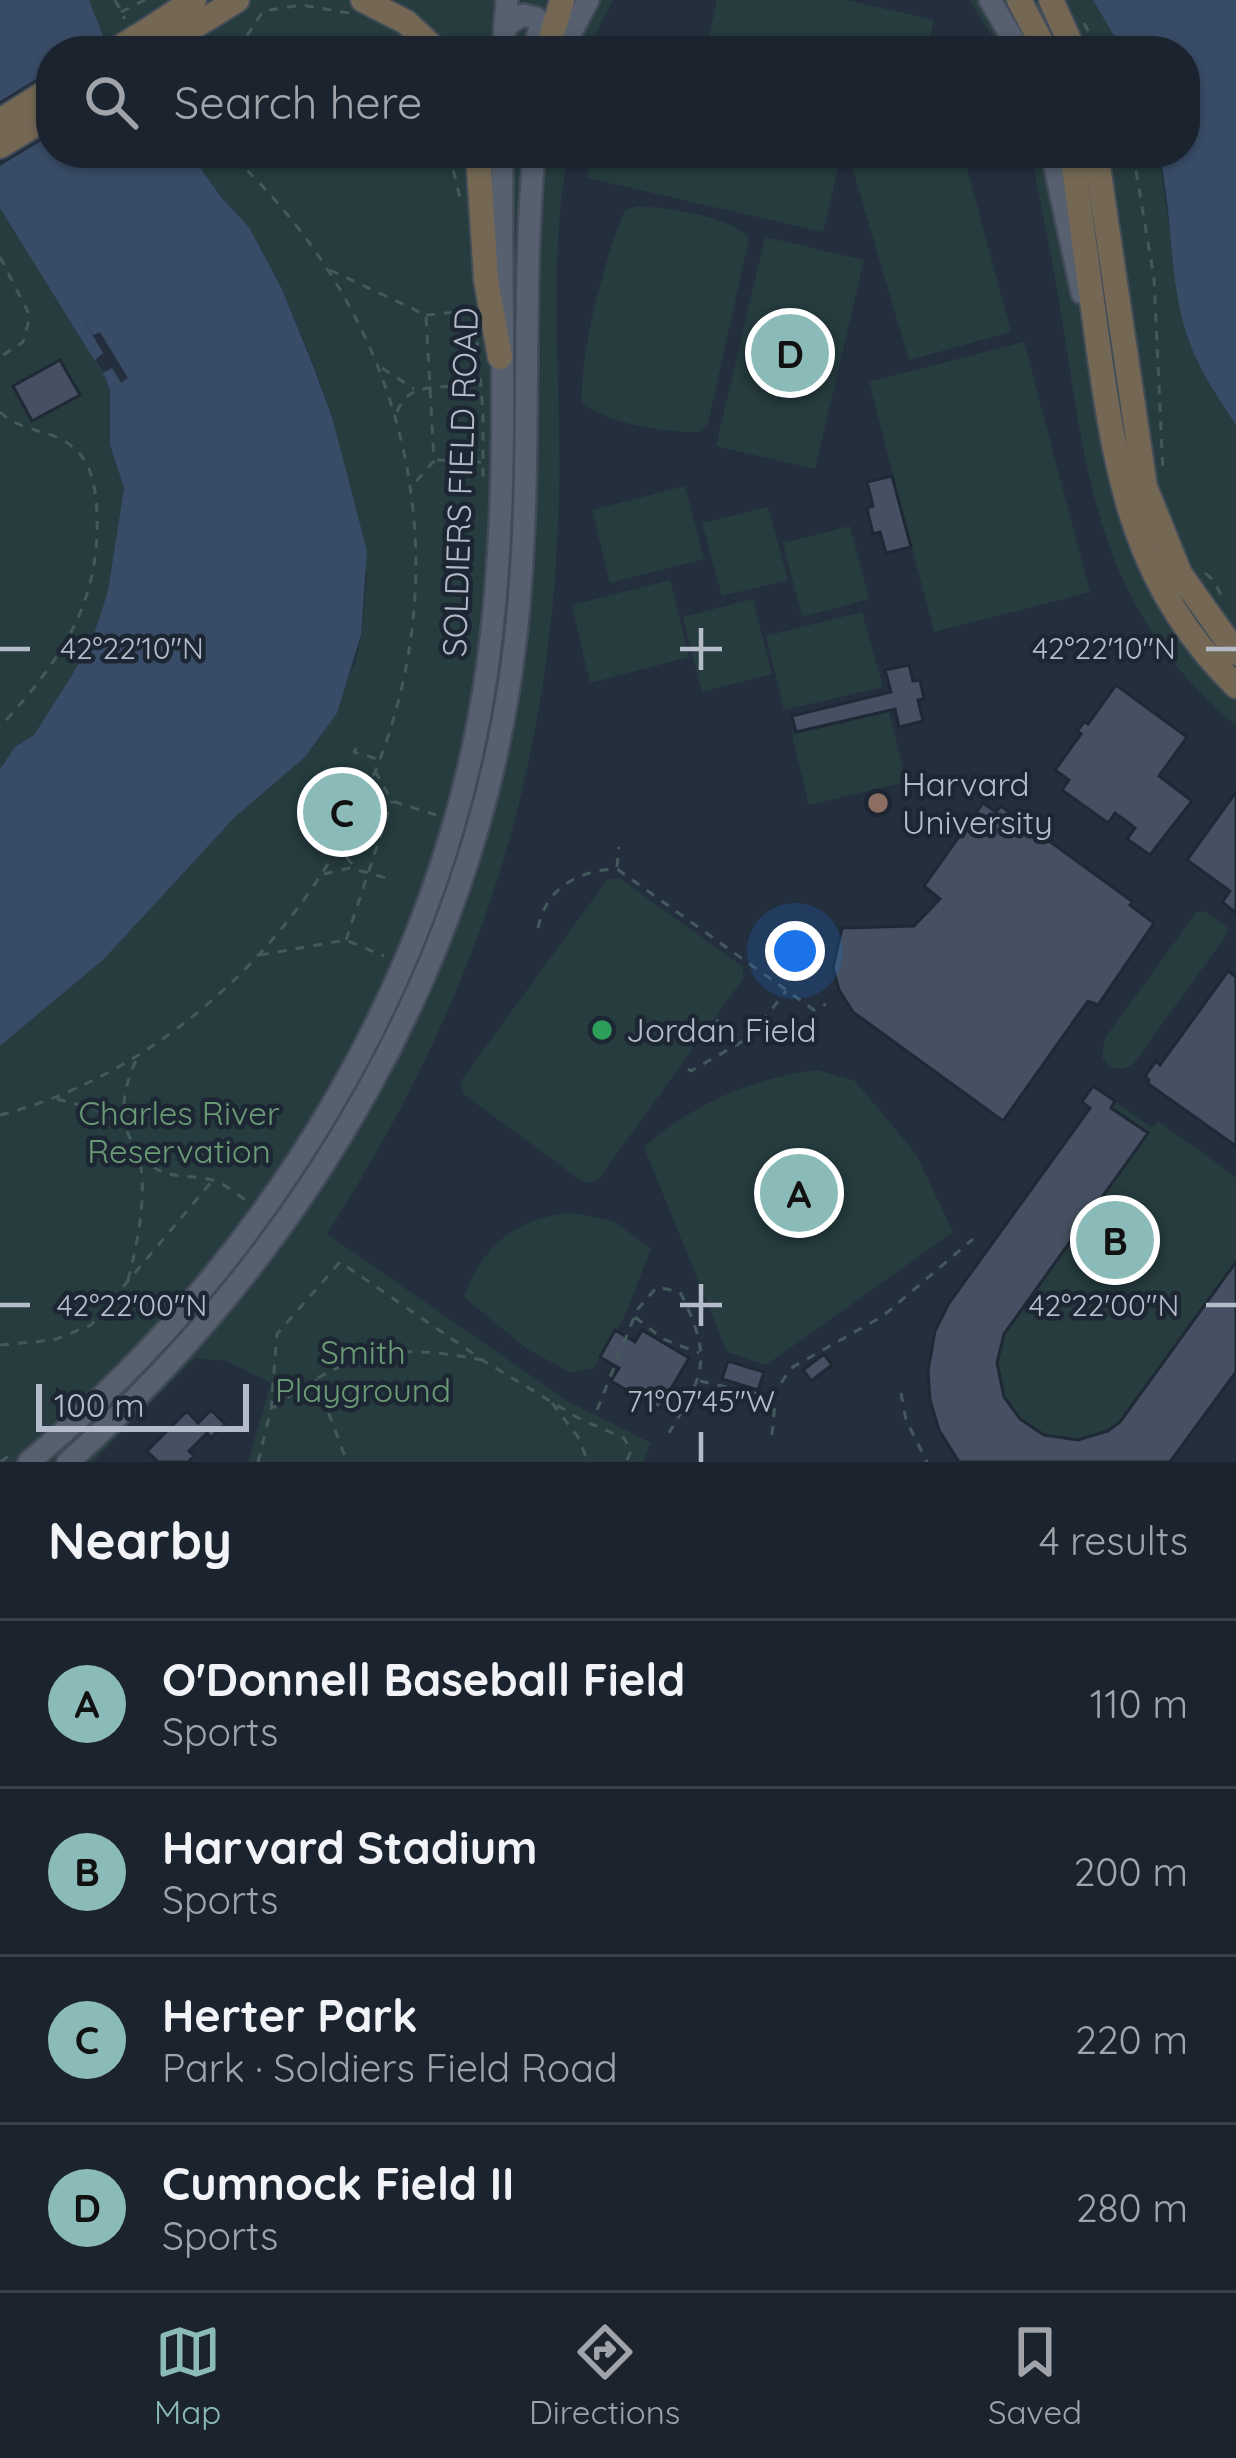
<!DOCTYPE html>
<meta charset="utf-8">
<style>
:root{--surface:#1b232e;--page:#282f3a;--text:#f1f3f6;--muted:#a0a4aa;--line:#39404a;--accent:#8bbbb9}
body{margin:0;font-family:Quicksand,sans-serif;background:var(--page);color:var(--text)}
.scale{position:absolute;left:36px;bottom:30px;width:213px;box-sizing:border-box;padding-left:12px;border:6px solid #b4bcc9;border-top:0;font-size:33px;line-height:42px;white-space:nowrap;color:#b4bcc9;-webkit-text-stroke:9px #1d2633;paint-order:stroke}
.you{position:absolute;left:795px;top:951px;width:42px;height:42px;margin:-30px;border:9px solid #fff;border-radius:50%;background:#1a73e8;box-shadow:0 0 0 18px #1a73e833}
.badge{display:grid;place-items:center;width:78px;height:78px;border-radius:50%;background:var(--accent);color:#111;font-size:39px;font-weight:700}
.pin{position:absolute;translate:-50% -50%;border:6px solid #fff;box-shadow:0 3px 12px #0006}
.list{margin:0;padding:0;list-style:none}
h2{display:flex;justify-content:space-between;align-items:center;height:156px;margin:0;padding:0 48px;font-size:51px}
h2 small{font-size:39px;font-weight:400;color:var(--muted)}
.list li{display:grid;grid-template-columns:78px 1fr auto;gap:36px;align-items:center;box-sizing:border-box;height:168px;padding:0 48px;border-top:3px solid var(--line)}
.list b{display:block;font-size:45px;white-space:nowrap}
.list p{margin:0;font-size:39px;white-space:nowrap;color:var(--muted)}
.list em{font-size:39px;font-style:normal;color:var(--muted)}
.icon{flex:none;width:66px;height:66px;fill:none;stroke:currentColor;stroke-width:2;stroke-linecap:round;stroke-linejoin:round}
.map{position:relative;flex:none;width:1236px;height:1462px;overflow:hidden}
.search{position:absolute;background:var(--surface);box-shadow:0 3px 9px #0004;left:36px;right:36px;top:36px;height:132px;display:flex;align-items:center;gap:30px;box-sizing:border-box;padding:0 42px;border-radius:48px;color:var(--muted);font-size:45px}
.sheet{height:828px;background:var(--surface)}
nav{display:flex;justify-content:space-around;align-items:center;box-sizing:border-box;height:168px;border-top:3px solid var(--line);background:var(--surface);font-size:33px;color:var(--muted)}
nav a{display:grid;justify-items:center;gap:6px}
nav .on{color:var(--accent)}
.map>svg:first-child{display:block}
.green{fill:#263c3f}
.water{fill:#394c67}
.pier{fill:#242f3e}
.building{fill:#455162;stroke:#1f2835;stroke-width:3}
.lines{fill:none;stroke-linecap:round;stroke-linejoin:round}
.primary-casing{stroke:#414a57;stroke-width:26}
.highway-casing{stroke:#434c59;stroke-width:28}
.path{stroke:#44595c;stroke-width:3;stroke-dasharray:9 9;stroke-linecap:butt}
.primary{stroke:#56606e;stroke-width:21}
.highway{stroke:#746855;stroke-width:24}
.highway-bridge-casing{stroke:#434c59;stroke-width:28;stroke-linecap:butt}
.highway-bridge{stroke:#746855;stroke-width:24}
.ticks{fill:none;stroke:#b4bcc9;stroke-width:4.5}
.education-dot{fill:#8d6e63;stroke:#1d2633;stroke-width:4.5}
.leisure-dot{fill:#2e9e5b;stroke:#1d2633;stroke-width:4.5}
.labels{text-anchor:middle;stroke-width:9;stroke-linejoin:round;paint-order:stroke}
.street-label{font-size:33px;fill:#b4bcc9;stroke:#1d2633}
.poi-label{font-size:33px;fill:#b4bcc9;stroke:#1d2633;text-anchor:start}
.park-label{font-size:33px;fill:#6b9a76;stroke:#1d2633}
.ticks-label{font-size:30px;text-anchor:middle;fill:#b4bcc9;stroke:#1d2633;stroke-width:9;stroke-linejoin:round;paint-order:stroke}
</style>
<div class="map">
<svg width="1236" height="1462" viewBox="0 0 1236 1462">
<rect width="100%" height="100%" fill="#242f3e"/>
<path class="green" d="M89,0H613L587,51H109Z
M717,0H846L934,20L927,51H706Z
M969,0H1093L1123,51H1002Z
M190,153H568C547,267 562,383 559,498C552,776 476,1001 327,1234L566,1400L651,1443L643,1462H248L271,1383L227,1361L195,1358L93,1462H0V1046L104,959L235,817L305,757L320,738L356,660L361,635L367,578L332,417L315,368L282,289L249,227L221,197Z
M593,153H842L823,232L587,178Z
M891,153H963L1011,332L909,360L851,164Z
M1031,153H1159L1180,306L1195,355L1236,425V726C1101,611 1088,486 1063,325C1054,267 1042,210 1031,153Z
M639,206C669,209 730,215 749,238L708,423L699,432C665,432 608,425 582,402C580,351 605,257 625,210Z
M0,207L106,379L110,391V445L124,488L108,592L94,634L72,675L34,735L15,747L0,769Z
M765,237L864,260L815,469L716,446Z
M1024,342L1090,592L934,632L869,382Z
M685,486L704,559L610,583L592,510Z
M768,507L788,580L722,596L702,523Z
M850,526L869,599L802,617L783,543Z
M670,580L689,657L590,683L572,605Z
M753,599L772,674L702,692L683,617Z
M862,612L883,687L784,710L766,636Z
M889,712L906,782L809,805L792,735Z
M619,878L743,967V979L598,1180L585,1183L463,1094L461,1081L607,880Z
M1204,911L1228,928L1225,937L1134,1063C1122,1073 1110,1070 1102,1057L1105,1038L1196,913Z
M818,1070L855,1081L916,1154L953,1232L766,1365L727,1352L644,1147C694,1103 752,1078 818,1070Z
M1093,1086L1152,1128L1158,1121L1236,1177V1372L1170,1462H959C923,1414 920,1355 949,1303L1089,1109L1082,1102Z
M574,1213L613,1221L651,1249L623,1320L594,1368L572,1373L527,1349L464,1297C482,1245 519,1216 574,1213Z"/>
<path class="water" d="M0,0H89L109,51H51V153H190L221,197L249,227L282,289L314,368L332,417L367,551L361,635L337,713L305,757L235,817L104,959L0,1046V769L15,747L34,735L72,675L94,634L108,591L124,488L110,445V391L106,379L0,208Z
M1093,0H1236V425C1217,396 1196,365 1186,332C1168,275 1173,212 1159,153H1185V51H1123Z"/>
<path class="pier" d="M51,70V135L0,166V101Z
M79,312L93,335L100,332L128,378L121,383L112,368L103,373L95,360L103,353Z"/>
<path class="building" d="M60,360L80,395L32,421L13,386Z
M892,476L911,547L886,553L880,532L873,534L867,508L873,506L867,482Z
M909,665L913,681L920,680L924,699L918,700L923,721L899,727L895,709L796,732L792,716L891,692L885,670Z
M1116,685L1187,737L1159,776L1192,801L1150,855L1127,839L1135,828L1126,821L1115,813L1108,823L1062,790L1069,780L1055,770L1081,734L1077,731L1084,722L1088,724Z
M1236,792V913L1222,902L1230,891L1187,860Z
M983,803L996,812L1001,806L1133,902L1130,905L1154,923L1098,1005L1088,1001L1003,1121L853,1012L839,990L833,968L842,928L914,926L940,899L924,886Z
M1228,971L1236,977V1146L1147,1083L1149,1080L1145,1076L1156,1061L1160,1065Z
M1093,1086L1115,1101L1111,1108L1148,1133L1004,1334L997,1363L1004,1397L1020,1419L1044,1435L1078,1440L1108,1431L1120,1422L1236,1262V1372L1170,1462H959L939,1430L930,1400L928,1371L935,1331L949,1303L1090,1108L1082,1102Z
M615,1330L635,1342L642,1330L689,1358L659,1409L611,1381L619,1368L600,1357Z
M824,1354L832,1365L811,1381L803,1370Z
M728,1361L764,1372L758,1390L722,1379Z
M211,1410L225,1424L211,1438L207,1433L189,1451L194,1456L188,1462H158L147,1451L187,1411L198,1423Z"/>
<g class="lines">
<defs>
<path id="primary" d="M990,0L1020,51
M505,26L523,15L536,18L540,27L534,51
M503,51L507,0
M561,51L588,0
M1052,153L1082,293
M29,1462C267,1263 443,979 487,670C511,500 500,324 502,153
M68,1462C305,1251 477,962 515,643C534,481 520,316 534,153"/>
<path id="highway" d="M363,0L406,22L437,51
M1019,0L1046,51
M1051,0L1074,51
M148,30L194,0
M155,51L237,0
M547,51L562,0
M0,121L51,89
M0,146L51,115
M478,153L486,280L500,357
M1072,153C1081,217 1089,281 1098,345C1117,479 1135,587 1236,686
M1096,153L1145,487L1180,574L1236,653"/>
</defs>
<use href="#primary" class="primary-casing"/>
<use href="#highway" class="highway-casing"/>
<path class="path" d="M115,0L125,19
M121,12L145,0
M1084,23L1099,51
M237,51L263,11L302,5L349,13
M449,153L461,202
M1133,153L1154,278L1163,473
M0,257L30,316L23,342L0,357
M330,270L426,315L434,461L413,485
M426,315L469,311
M477,342L483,412V482
M382,368L414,389
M0,412C23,435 57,427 80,454C94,471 96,494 97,515C100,607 58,663 0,727
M397,412C407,386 428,388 453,386
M437,460L481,462
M1205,573L1214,581L1223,599
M356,748L354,752L377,759
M375,771L392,801L436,815
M344,840L345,856L356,868
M617,867L619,847
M324,874L350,868L390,879
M538,928C546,888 578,870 617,869L814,1010L826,1004
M346,940L392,801
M260,955L346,940L384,956
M716,1020L743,1039
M688,1069L691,1071L750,1037L786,991
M57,1099L96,1109L124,1127
M0,1115C106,1088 201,1022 272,940C478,699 462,368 229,153
M139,1156C166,1182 183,1173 213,1180C224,1183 237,1195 247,1201
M128,1280C137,1246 144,1211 142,1176C141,1158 133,1147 127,1131C119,1109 127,1076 138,1057
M121,1295L151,1319
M635,1317L663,1339L699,1353
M0,1345L54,1340L91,1325L213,1180
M316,1379L347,1462
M700,1381L758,1394L773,1406
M901,1393L906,1420L927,1462
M552,1403L578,1437L588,1462
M273,1408C348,1352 390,1342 482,1360
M597,1410L637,1310L657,1287L680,1292C713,1359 705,1373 669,1433
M772,1435L776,1391L791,1368L883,1316L973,1239
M1,1462L13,1452
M258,1462L271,1409L277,1334L340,1262L484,1361L580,1419L624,1438L631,1451L626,1462"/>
<use href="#primary" class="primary"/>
<use href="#highway" class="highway"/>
<defs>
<path id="highway-bridge" d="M114,51L148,30"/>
</defs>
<use href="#highway-bridge" class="highway-bridge-casing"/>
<use href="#highway-bridge" class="highway-bridge"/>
</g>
<path class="ticks" d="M701,628V670M0,649H30M680,649H722M1206,649H1236M701,1284V1326M0,1305H30M680,1305H722M1206,1305H1236M701,1432V1462"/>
<circle class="education-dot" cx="878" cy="803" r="12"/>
<circle class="leisure-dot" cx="602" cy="1030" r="12"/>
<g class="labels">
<g class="street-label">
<text transform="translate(460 482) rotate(-88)" y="12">SOLDIERS FIELD ROAD</text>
</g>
<g class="poi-label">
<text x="902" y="796">Harvard<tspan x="902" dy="38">University</tspan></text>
<text x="626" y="1042">Jordan Field</text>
</g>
<g class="park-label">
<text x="179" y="1125">Charles River<tspan x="179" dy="38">Reservation</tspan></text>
<text x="363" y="1364">Smith<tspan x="363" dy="38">Playground</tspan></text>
</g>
</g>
<g class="ticks-label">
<text x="132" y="659">42°22'10"N</text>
<text x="1104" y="659">42°22'10"N</text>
<text x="132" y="1316">42°22'00"N</text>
<text x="1104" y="1316">42°22'00"N</text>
<text x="701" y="1412">71°07'45"W</text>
</g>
</svg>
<div class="scale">100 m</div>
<div class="you"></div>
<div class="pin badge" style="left:799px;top:1193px">A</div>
<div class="pin badge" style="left:1115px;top:1240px">B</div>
<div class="pin badge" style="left:342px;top:812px">C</div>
<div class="pin badge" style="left:790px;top:353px">D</div>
<div class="search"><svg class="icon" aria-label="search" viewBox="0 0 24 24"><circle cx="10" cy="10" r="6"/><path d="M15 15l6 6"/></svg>Search here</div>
</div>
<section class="sheet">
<h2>Nearby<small>4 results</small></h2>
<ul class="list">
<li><span class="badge">A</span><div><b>O'Donnell Baseball Field</b><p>Sports</p></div><em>110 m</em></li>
<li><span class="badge">B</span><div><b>Harvard Stadium</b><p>Sports</p></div><em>200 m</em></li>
<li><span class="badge">C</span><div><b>Herter Park</b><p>Park · Soldiers Field Road</p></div><em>220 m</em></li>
<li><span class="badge">D</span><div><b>Cumnock Field II</b><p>Sports</p></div><em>280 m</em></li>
</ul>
</section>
<nav>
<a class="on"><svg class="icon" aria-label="map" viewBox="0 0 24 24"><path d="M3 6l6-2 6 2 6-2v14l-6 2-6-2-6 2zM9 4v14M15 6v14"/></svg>Map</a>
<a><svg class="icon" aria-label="directions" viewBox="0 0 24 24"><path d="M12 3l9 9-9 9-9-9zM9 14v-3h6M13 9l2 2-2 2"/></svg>Directions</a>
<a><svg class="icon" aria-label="saved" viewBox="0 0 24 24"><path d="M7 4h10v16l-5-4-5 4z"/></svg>Saved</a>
</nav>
